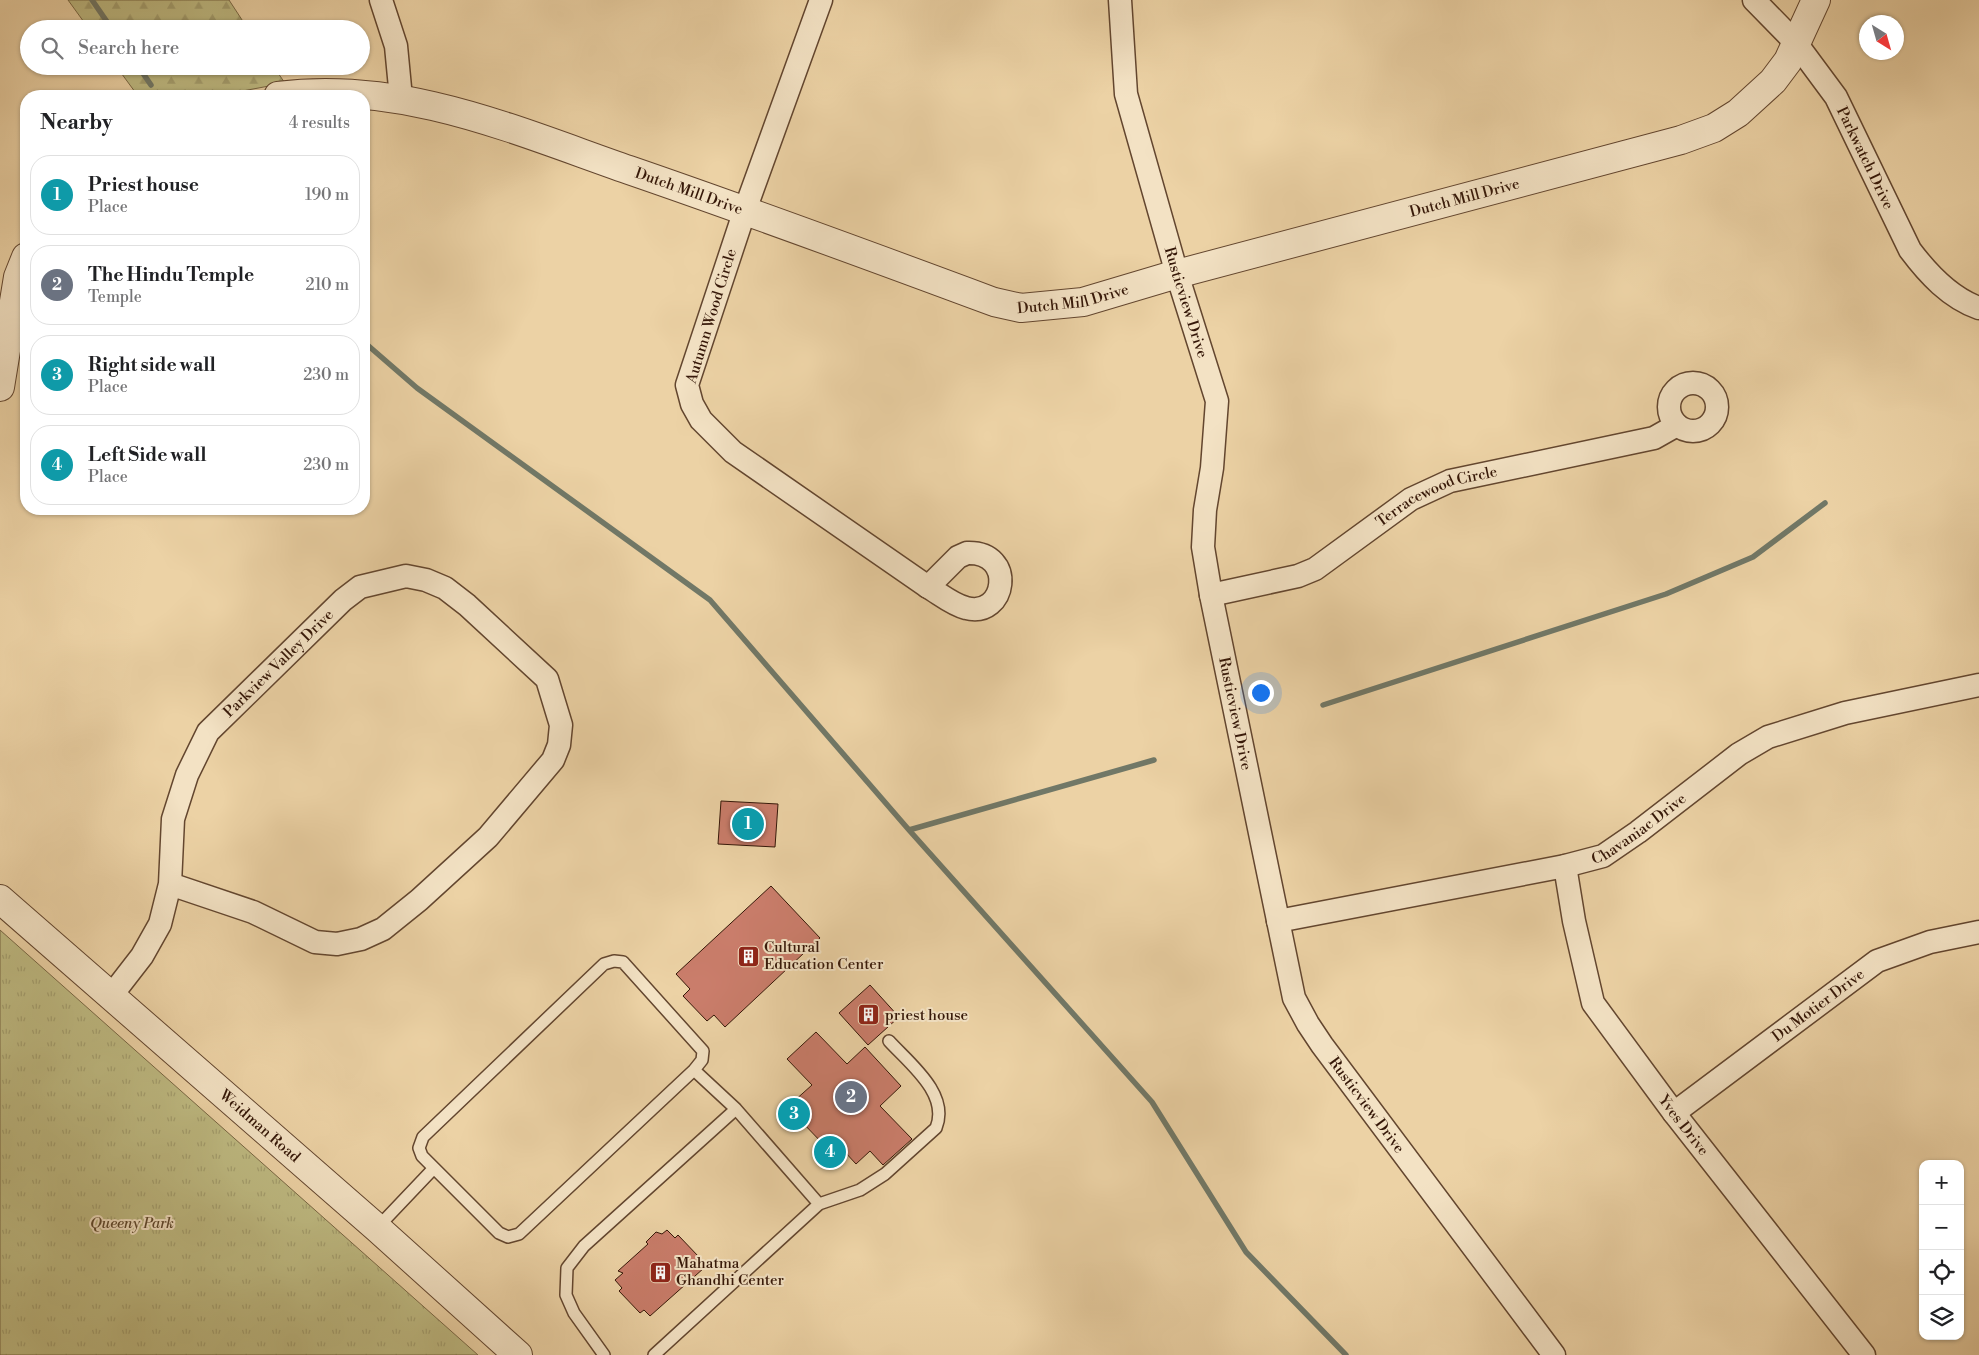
<!DOCTYPE html>
<meta charset="utf-8">
<style>
:root{--surface:#fff;--page:#f2f2f2;--text:#202124;--muted:#757577;--line:#e0e0e0;--accent:#d93025}
body{margin:0;font-family:"Libre Bodoni",serif;background:var(--page);color:var(--text)}
.controls{position:absolute;right:15px;bottom:15px;display:grid;overflow:hidden;border-radius:10px;box-shadow:0 1px 4px #0004}
.controls button{width:45px;height:45px;display:grid;place-items:center;padding:0;border:0;border-bottom:1px solid var(--line);background:var(--surface);color:var(--text);font:25px sans-serif}
.compass{position:absolute;left:1859px;top:15px;width:45px;height:45px;border-radius:50%;background:var(--surface);box-shadow:0 1px 4px #0004;rotate:143deg}
.you{position:absolute;left:1260px;top:692px;width:18px;height:18px;margin:-12px;border:4px solid #fff;border-radius:50%;background:#1a73e8;box-shadow:0 0 0 8px #1a73e833}
.badge{display:grid;place-items:center;width:32px;height:32px;border-radius:50%;background:var(--accent);color:#fff;font-size:16px;font-weight:700}
.pin{position:absolute;translate:-50% -50%;border:2px solid #fff;box-shadow:0 1px 5px #0006}
.list{margin:0;padding:0;list-style:none}
h2{display:flex;justify-content:space-between;align-items:center;height:65px;margin:0;padding:0 20px;font-size:21px}
h2 small{font-size:16px;font-weight:400;color:var(--muted)}
.list li{display:grid;grid-template-columns:32px 1fr auto;gap:15px;align-items:center;box-sizing:border-box;height:80px;margin:0 10px 10px;padding:0 10px;border:1px solid var(--line);border-radius:20px}
.list b{display:block;font-size:19px;white-space:nowrap}
.list p{margin:0;font-size:16px;white-space:nowrap;color:var(--muted)}
.list em{font-size:16px;font-style:normal;color:var(--muted)}
.icon{flex:none;width:28px;height:28px;fill:none;stroke:currentColor;stroke-width:2;stroke-linecap:round;stroke-linejoin:round}
.map{position:relative;flex:none;width:1979px;height:1355px;overflow:hidden}
.search{position:absolute;background:var(--surface);box-shadow:0 1px 4px #0004;left:20px;top:20px;width:350px;height:55px;display:flex;align-items:center;gap:12px;box-sizing:border-box;padding:0 18px;border-radius:28px;color:var(--muted);font-size:19px}
.panel{position:absolute;background:var(--surface);box-shadow:0 1px 4px #0004;left:20px;top:90px;width:350px;height:425px;border-radius:20px}
.map>svg:first-child{display:block}
.grass{fill:url(#grass-tufts);stroke:#7a6845}
.forest{fill:url(#forest-firs);stroke:#7a6845}
.lines{fill:none;stroke-linecap:round;stroke-linejoin:round}
.stream{stroke:#717867;stroke-width:5.5}
.building{fill:#ca7d6b;stroke:#351708}
.service-casing{stroke:#63462f;stroke-width:14}
.minor-casing{stroke:#63462f;stroke-width:25}
.tertiary-casing{stroke:#63462f;stroke-width:30}
.service{stroke:#f3e2c4;stroke-width:11}
.minor{stroke:#f3e2c4;stroke-width:22}
.tertiary{stroke:#f3e2c4;stroke-width:28}
.labels{text-anchor:middle;stroke-width:4;stroke-linejoin:round;paint-order:stroke}
.street-label{font-size:15px;fill:#351708;stroke:#f3e2c4}
.poi-label{font-size:15px;fill:#351708;stroke:#f3e2c4;text-anchor:start}
.park-label{font-size:15px;font-style:italic;fill:#5e482d;stroke:#f3e2c4}
</style>
<div class="map">
<svg width="1979" height="1355" viewBox="0 0 1979 1355">
<defs>
<pattern id="grass-tufts" width="24" height="20" patternUnits="userSpaceOnUse" patternTransform="scale(1.25)"><rect width="24" height="20" fill="#beba82"/><path d="M3 7l-1-3M5 7V3M7 7l1-3M15 17l-1-3M17 17v-4M19 17l1-3" fill="none" stroke="#a49f6f"/></pattern>
<pattern id="forest-firs" width="22" height="20" patternUnits="userSpaceOnUse" patternTransform="scale(1.25)"><rect width="22" height="20" fill="#beba82"/><path d="M5 1l3.5 6h-7zM16 11l3.5 6h-7z" fill="#a49f6f"/></pattern>
</defs>
<rect width="100%" height="100%" fill="#ecd2a5"/>
<filter id="stains"><feTurbulence type="fractalNoise" baseFrequency=".004" numOctaves="4"/><feColorMatrix values="0 0 0 0 .2 0 0 0 0 .09 0 0 0 0 .02 0 0 0 .5 -.17"/></filter>
<radialGradient id="worn" r=".72"><stop offset=".6" stop-color="#630" stop-opacity="0"/><stop offset="1" stop-color="#630" stop-opacity=".3"/></radialGradient>
<path class="grass" d="M0,930L478,1355H0Z"/>
<path class="forest" d="M68,0H229L248,29H89Z
M116,66H273L285,83L216,96H138Z"/>
<g class="lines">
<path class="stream" d="M92,0L112,29
M138,66L151,85
M364,342L417,388L710,600L909,830L1152,1102L1246,1252L1346,1355
M1323,705L1666,594L1753,557L1825,503
M909,830L1154,760"/>
</g>
<path class="building" d="M721,801L778,804L775,847L718,844Z
M771,886L820,938L725,1027L714,1015L707,1021L683,996L690,989L676,974Z
M870,985L899,1017L868,1045L839,1013Z
M816,1032L847,1064L865,1047L901,1086L880,1106L912,1139L883,1165L870,1151L856,1164L844,1151L832,1162L821,1150L825,1146L800,1120L796,1124L784,1110L812,1085L787,1059Z
M667,1230L675,1238L678,1235L699,1257L696,1260L704,1268L650,1316L644,1310L640,1313L619,1291L622,1288L615,1280L623,1273L618,1271L648,1244L646,1242L656,1232L662,1234Z"/>
<g class="lines">
<defs>
<path id="service" d="M694,1070L736,1109
M819,1204L860,1190L885,1174L936,1128C950,1094 909,1063 889,1041
M377,1228L434,1168L499,1233L508,1237L519,1234L694,1070L702,1060L703,1051L623,962L614,961L604,964L423,1137L419,1148L422,1156L434,1168
M604,1355L574,1313L566,1295L567,1268L584,1246L736,1109L819,1204L654,1355"/>
<g id="minor">
<path d="M381,0L396,46L401,98"/>
<path d="M821,0L745,210L687,385L692,404L701,420L733,452L928,587"/>
<path id="s1" d="M1120,0L1126,94L1177,274L1217,401L1212,468L1205,510L1203,547L1211,595L1294,998L1308,1024L1322,1045L1554,1355"/>
<path id="s2" d="M1754,0L1796,43L1836,97L1910,250C1928,274 1950,298 1979,308"/>
<circle cx="1693" cy="407" r="24"/>
<path d="M967,553C1017,551 1006,619 966,608C953,605 940,594 928,587L958,557Z"/>
<path id="s3" d="M1211,595L1298,576L1315,569L1411,499L1450,481L1654,438L1677,425"/>
<path id="s4" d="M1565,866L1574,921L1593,1003L1674,1113L1864,1355"/>
<path id="s5" d="M1278,921L1565,866L1603,856L1638,832L1739,754L1768,737L1845,713L1979,685"/>
<path id="s6" d="M111,996L142,956L160,924L170,884L173,819L187,775L208,732L343,600L360,587L406,576L426,580L445,588L467,605L547,679L561,725L559,745L553,760L488,837L419,900L383,929L361,939L337,944L315,942L253,912L170,884"/>
<path id="s7" d="M1674,1113L1877,961L1930,942L1979,932"/>
</g>
<g id="tertiary">
<path id="s8" d="M278,96C402,80 514,130 629,170C751,212 873,257 994,302L1021,308L1083,302L1177,274L1681,140L1714,128L1738,113L1773,81L1788,61L1816,0"/>
<path d="M0,387L18,277L26,257"/>
<path id="s9" d="M0,899L377,1228L518,1355"/>
</g>
</defs>
<use href="#service" class="service-casing"/>
<use href="#minor" class="minor-casing"/>
<use href="#tertiary" class="tertiary-casing"/>
<use href="#service" class="service"/>
<use href="#minor" class="minor"/>
<use href="#tertiary" class="tertiary"/>
</g>
<defs>
<symbol id="building-square" viewBox="-11 -11 22 22"><rect x="-9" y="-9" width="18" height="18" rx="4" fill="#8f2418" stroke="#f3e2c4"/><path d="M-4-6H4V6H1V3H-1V6H-4ZM-2.5-4.3h1.7v1.8h-1.7ZM.8-4.3h1.7v1.8H.8ZM-2.5-1h1.7V.8h-1.7ZM.8-1h1.7V.8H.8Z" fill="#fff"/></symbol>
</defs>
<g fill-rule="evenodd">
<use href="#building-square" x="736" y="944" width="25" height="25"/>
<use href="#building-square" x="856" y="1002" width="25" height="25"/>
<use href="#building-square" x="648" y="1260" width="25" height="25"/>
</g>
<g class="labels">
<g class="street-label">
<text dy="5" stroke="none"><textPath href="#s2" startOffset="195">Parkwatch Drive</textPath></text>
<text dy="5" stroke="none"><textPath href="#s8" startOffset="426">Dutch Mill Drive</textPath></text>
<text dy="5" stroke="none"><textPath href="#s8" startOffset="1236">Dutch Mill Drive</textPath></text>
<text dy="5" stroke="none"><textPath href="#s8" startOffset="831">Dutch Mill Drive</textPath></text>
<text dy="5" stroke="none"><textPath href="#s1" startOffset="311">Rusticview Drive</textPath></text>
<text transform="translate(711 316) rotate(-73)" y="5">Autumn Wood Circle</text>
<text dy="5" stroke="none"><textPath href="#s3" startOffset="251">Terracewood Circle</textPath></text>
<text dy="5" stroke="none"><textPath href="#s6" startOffset="386">Parkview Valley Drive</textPath></text>
<text dy="5" stroke="none"><textPath href="#s1" startOffset="731">Rusticview Drive</textPath></text>
<text dy="5" stroke="none"><textPath href="#s5" startOffset="376">Chavaniac Drive</textPath></text>
<text dy="5" stroke="none"><textPath href="#s7" startOffset="180">Du Motier Drive</textPath></text>
<text dy="5" stroke="none"><textPath href="#s1" startOffset="1151">Rusticview Drive</textPath></text>
<text dy="5" stroke="none"><textPath href="#s4" startOffset="292">Yves Drive</textPath></text>
<text dy="5" stroke="none"><textPath href="#s9" startOffset="345">Weidman Road</textPath></text>
</g>
<g class="poi-label">
<text x="764" y="952">Cultural<tspan x="764" dy="17">Education Center</tspan></text>
<text x="885" y="1020">priest house</text>
<text x="676" y="1268">Mahatma<tspan x="676" dy="17">Ghandhi Center</tspan></text>
</g>
<g class="park-label">
<text x="132" y="1228">Queeny Park</text>
</g>
</g>
<rect width="100%" height="100%" filter="url(#stains)"/>
<rect width="100%" height="100%" fill="url(#worn)"/>
</svg>
<div class="controls">
<button>+</button>
<button>−</button>
<button><svg class="icon" aria-label="locate" viewBox="0 0 24 24"><circle cx="12" cy="12" r="6"/><path d="M12 2v4M12 18v4M2 12h4M18 12h4"/></svg></button>
<button><svg class="icon" aria-label="layers" viewBox="0 0 24 24"><path d="M12 4l9 5-9 5-9-5zM3 14l9 5 9-5"/></svg></button>
</div>
<svg class="compass" viewBox="-18 -18 36 36"><path d="M0-13l5 13h-10z" fill="#e53935"/><path d="M0 13l5-13h-10z" fill="#757577"/></svg>
<div class="you"></div>
<div class="pin badge" style="left:748px;top:824px;background:#0f9aa8">1</div>
<div class="pin badge" style="left:851px;top:1097px;background:#6b7280">2</div>
<div class="pin badge" style="left:794px;top:1114px;background:#0f9aa8">3</div>
<div class="pin badge" style="left:830px;top:1152px;background:#0f9aa8">4</div>
<div class="search"><svg class="icon" aria-label="search" viewBox="0 0 24 24"><circle cx="10" cy="10" r="6"/><path d="M15 15l6 6"/></svg>Search here</div>
<section class="panel">
<h2>Nearby<small>4 results</small></h2>
<ul class="list">
<li><span class="badge" style="background:#0f9aa8">1</span><div><b>Priest house</b><p>Place</p></div><em>190 m</em></li>
<li><span class="badge" style="background:#6b7280">2</span><div><b>The Hindu Temple</b><p>Temple</p></div><em>210 m</em></li>
<li><span class="badge" style="background:#0f9aa8">3</span><div><b>Right side wall</b><p>Place</p></div><em>230 m</em></li>
<li><span class="badge" style="background:#0f9aa8">4</span><div><b>Left Side wall</b><p>Place</p></div><em>230 m</em></li>
</ul>
</section>
</div>
